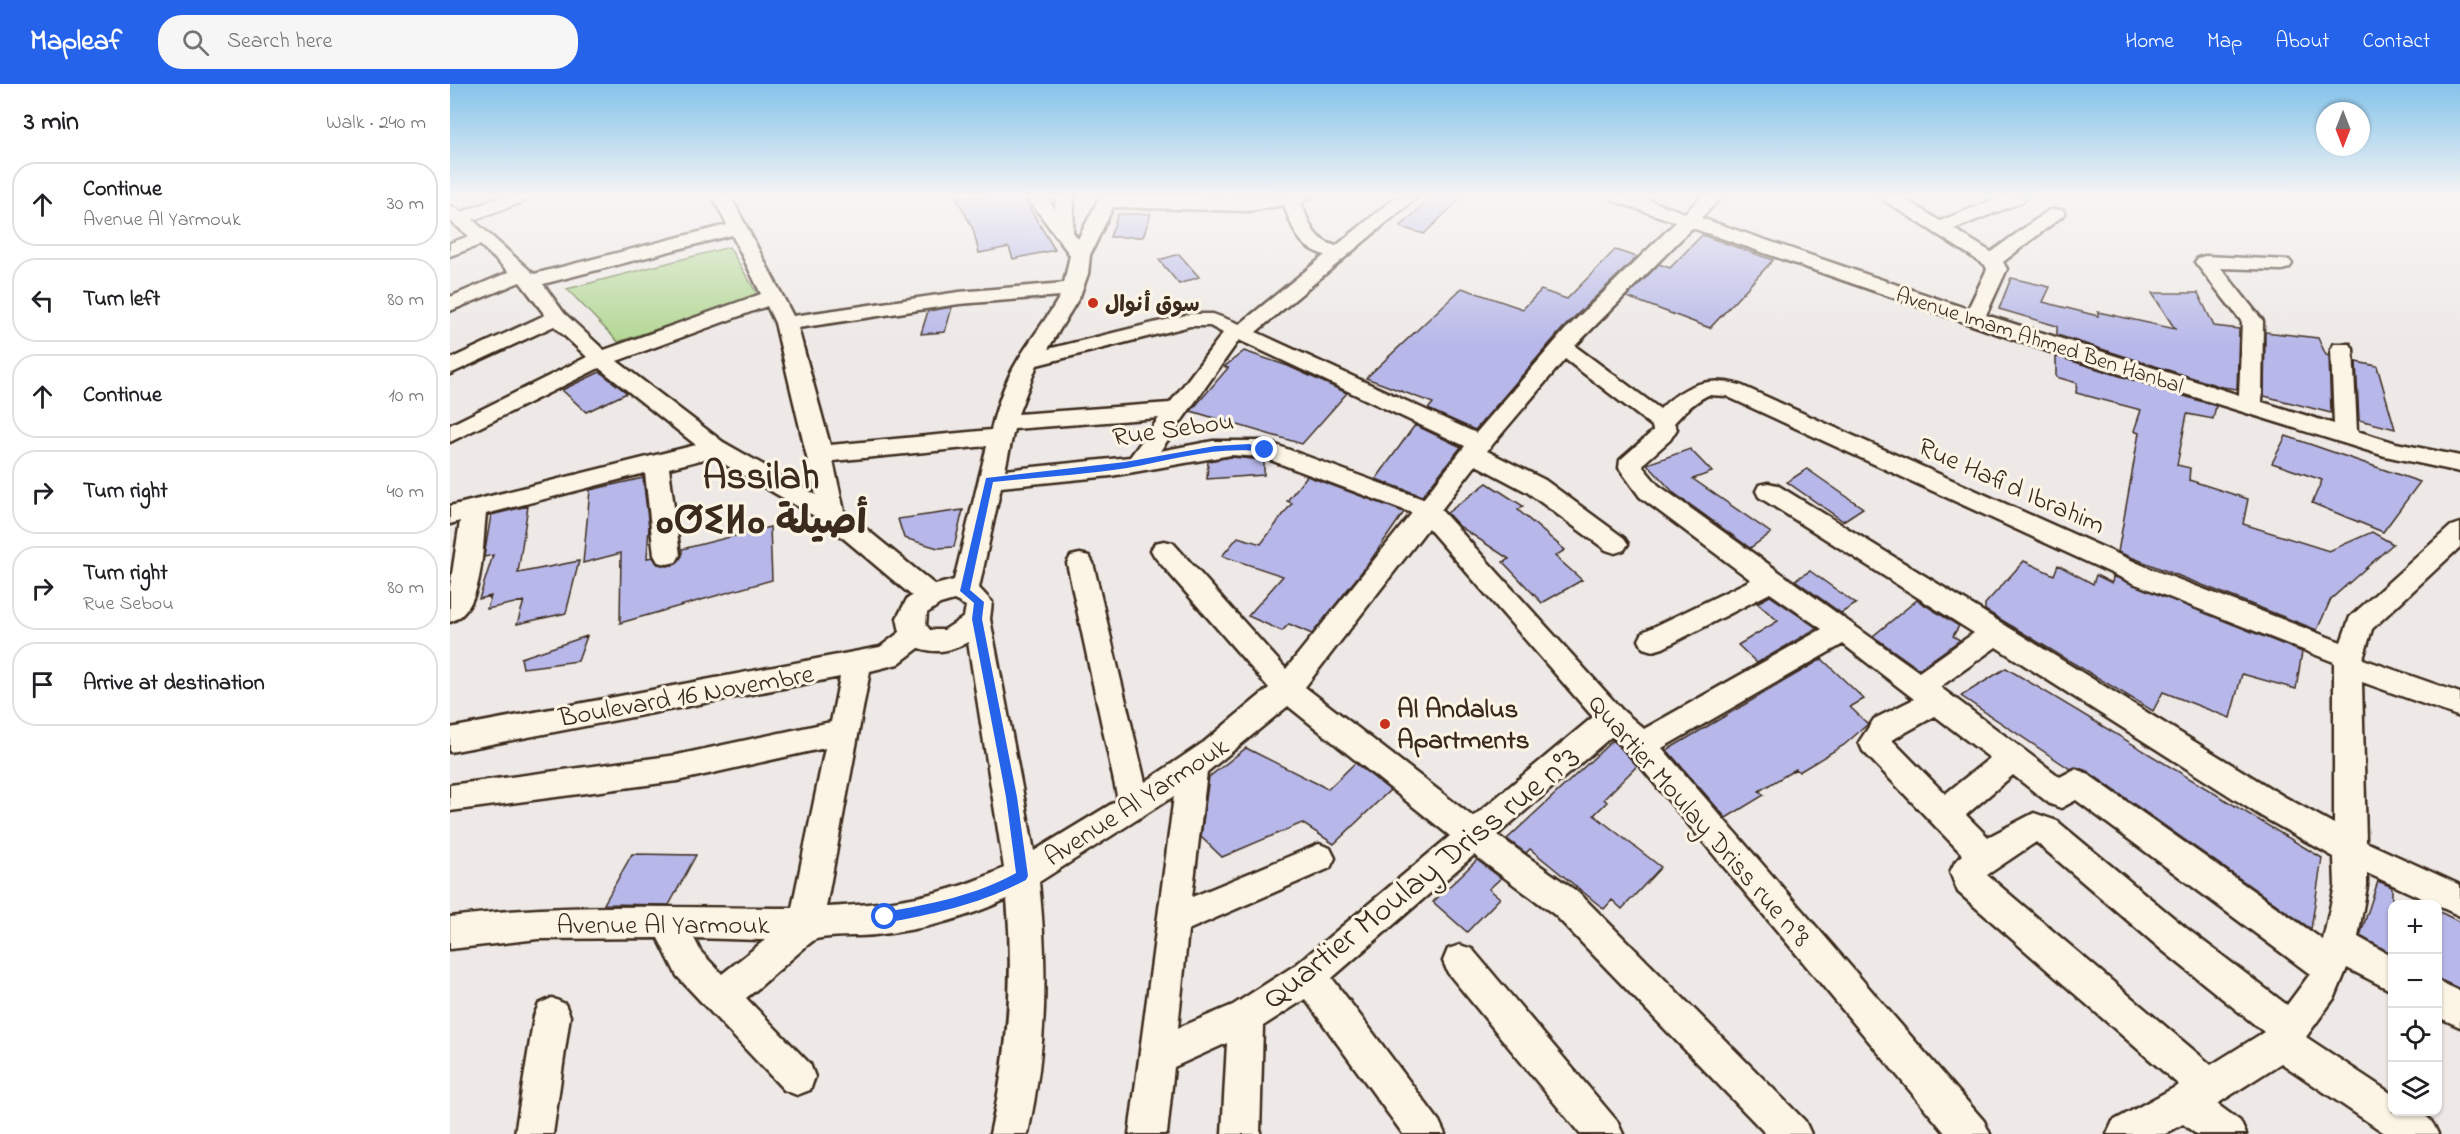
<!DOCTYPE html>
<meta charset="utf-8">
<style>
:root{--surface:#fff;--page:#f6f6f6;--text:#202124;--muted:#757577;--line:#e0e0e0;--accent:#2563eb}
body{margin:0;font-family:"Indie Flower","Playpen Sans Arabic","Noto Sans Tifinagh",sans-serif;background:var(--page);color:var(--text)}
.controls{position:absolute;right:18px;bottom:18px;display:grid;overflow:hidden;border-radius:12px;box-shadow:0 2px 4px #0004}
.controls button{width:54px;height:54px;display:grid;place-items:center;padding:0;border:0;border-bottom:2px solid var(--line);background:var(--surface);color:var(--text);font:30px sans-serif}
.compass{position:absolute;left:1866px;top:18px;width:54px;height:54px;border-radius:50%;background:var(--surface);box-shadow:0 2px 4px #0004;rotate:180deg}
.stop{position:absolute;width:18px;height:18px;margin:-14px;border:4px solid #2563eb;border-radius:50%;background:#fff}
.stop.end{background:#2563eb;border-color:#fff;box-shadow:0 2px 6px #0008}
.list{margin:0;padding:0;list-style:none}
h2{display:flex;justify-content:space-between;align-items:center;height:78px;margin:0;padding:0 24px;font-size:26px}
h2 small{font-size:20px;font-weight:400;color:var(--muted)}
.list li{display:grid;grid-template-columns:39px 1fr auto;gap:18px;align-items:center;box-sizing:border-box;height:84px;margin:0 12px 12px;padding:0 12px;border:2px solid var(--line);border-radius:24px}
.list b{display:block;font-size:22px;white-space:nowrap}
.list p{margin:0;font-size:20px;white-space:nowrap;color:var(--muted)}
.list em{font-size:20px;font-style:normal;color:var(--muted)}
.icon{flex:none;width:33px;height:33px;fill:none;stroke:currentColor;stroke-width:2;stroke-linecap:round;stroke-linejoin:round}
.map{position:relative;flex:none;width:2010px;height:1050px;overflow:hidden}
header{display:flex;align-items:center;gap:36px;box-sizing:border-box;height:84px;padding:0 30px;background:var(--accent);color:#fff}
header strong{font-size:28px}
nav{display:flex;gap:33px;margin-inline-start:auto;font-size:21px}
.search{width:420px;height:54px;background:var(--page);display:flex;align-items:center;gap:15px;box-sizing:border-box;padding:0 21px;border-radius:24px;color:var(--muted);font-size:22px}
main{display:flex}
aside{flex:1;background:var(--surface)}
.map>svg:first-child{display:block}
.green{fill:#b2d792;stroke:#768058;stroke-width:1.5}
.building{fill:#b7b8e9;stroke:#3b2a1e;stroke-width:1.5}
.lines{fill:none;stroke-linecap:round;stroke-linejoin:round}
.minor-casing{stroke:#3b2a1e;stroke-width:5}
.minor{fill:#fcf5e5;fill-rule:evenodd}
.route{fill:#2563eb}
.poi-dot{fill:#c8321e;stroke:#fcf5e5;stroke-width:2}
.labels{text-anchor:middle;stroke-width:6;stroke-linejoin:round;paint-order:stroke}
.far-poi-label{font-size:22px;font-weight:bold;fill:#3b2a1e;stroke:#fcf5e5;text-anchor:start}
.far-street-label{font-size:22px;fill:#3b2a1e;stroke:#fcf5e5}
.street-label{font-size:27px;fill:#3b2a1e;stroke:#fcf5e5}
.poi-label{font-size:27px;font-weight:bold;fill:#3b2a1e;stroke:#fcf5e5;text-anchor:start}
.near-street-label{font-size:33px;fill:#3b2a1e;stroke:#fcf5e5}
.town-label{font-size:39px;font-weight:bold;fill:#3b2a1e;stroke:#fcf5e5}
</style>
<header>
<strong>Mapleaf</strong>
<div class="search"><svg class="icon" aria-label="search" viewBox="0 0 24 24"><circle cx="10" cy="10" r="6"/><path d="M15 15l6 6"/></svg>Search here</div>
<nav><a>Home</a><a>Map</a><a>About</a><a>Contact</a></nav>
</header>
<main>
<aside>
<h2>3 min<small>Walk · 240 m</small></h2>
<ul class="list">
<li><svg class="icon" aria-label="ahead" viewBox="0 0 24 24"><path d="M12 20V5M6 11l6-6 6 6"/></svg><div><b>Continue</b><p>Avenue Al Yarmouk</p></div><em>30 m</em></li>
<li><svg class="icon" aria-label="left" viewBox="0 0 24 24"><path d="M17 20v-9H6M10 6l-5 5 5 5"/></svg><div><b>Turn left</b></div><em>80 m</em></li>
<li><svg class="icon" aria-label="ahead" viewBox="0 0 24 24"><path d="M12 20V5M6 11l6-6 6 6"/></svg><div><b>Continue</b></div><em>10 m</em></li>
<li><svg class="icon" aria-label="right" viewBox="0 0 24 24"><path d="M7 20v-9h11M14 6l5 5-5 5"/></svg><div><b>Turn right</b></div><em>40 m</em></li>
<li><svg class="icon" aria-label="right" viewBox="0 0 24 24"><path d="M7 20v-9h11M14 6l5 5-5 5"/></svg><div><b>Turn right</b><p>Rue Sebou</p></div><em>80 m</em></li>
<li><svg class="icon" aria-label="arrive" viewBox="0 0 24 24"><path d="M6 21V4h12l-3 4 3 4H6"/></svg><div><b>Arrive at destination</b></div></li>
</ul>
</aside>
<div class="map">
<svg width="2010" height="1050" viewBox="0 0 2010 1050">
<rect width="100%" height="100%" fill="#eee9e6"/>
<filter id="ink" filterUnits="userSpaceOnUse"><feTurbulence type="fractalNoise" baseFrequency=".0167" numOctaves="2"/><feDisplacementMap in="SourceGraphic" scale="12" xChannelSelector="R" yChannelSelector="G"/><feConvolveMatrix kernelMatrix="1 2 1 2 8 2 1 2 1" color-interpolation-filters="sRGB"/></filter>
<g filter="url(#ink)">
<path class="green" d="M279,163L308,211L168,258L117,205Z"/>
<path class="building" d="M506,113H573L605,166L563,175L559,163L529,169L523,145Z
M982,113H1012L974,150L950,143Z
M668,130H701L693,153H660Z
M1252,151L1323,176L1260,244L1177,213L1209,180L1220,184Z
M1165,166L1187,173L1113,244L1025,346L978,325L983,319L916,294L1012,204L1073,225L1091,206L1117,215Z
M729,170L749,193L729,200L709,176Z
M1561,194L1600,203L1593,218L1648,232V228L1725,245L1702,209H1748L1764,242L1789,245L1787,305L1772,303L1607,251V242L1549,225Z
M502,223L495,248L471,250L478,227Z
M1815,248L1868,254L1876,271L1879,272L1881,329L1814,312Z
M794,267L838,282L897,309L852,360L741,327L778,284L774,283Z
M1606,272L1766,322L1763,335L1737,330L1727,381L1740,384L1739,396L1798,415L1793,440L1879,467L1922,448L1943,460L1881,515L1867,546L1668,468L1689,349L1684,347L1691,326L1626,309L1627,299L1606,293Z
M1906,278L1927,282L1945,345L1909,336Z
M150,288L177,309L136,328L112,306Z
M965,341L1011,363L972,412L926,395Z
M1836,352L1970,398L1933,448L1862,419L1872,396L1822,379Z
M1240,365L1262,388L1243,395L1321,449L1300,464L1224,409L1197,380Z
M781,373L814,376V391L757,395L758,377Z
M1357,385L1413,424L1393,437L1337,398Z
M857,392L954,428L918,480L862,550L839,540L832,547L798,532L833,492L772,472L788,453L811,460L842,419L837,417Z
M193,394L199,443L197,474L203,473L208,480L217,482L226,480L232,472V465L320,443L322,496L170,539L171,469L133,479L140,406Z
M1037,399L1073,422L1068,426L1115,466L1105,472L1132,496L1092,519L1053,478L1059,475L1009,442L997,429Z
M78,422L68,489L129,477L116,529L67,540L74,517L37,525L41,512L29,515L43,471L34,473L41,431Z
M513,426L504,463L488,464L454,454L448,435Z
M1574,477L1604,491L1608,481L1643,500L1646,491L1662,499L1663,492L1852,568L1846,605L1792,590L1780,634L1713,608L1703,627L1535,526V520Z
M1360,487L1406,520L1391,529L1345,496Z
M1320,512L1367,544L1307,579L1288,561L1328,537L1307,519Z
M1467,516L1509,542L1503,552L1510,556L1469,585L1423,552Z
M137,552L128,577L73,584L71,574Z
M1372,575L1414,615L1400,623L1418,640L1394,661L1349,688L1346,685L1309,707L1314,711L1276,734L1217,666Z
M1556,584L1872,774L1861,845L1637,687L1626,683L1620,685L1511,612Z
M1163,656L1187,682L1154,715L1157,718L1144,731L1211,783L1172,825L1162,816L1154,825L1080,765L1076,769L1057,755Z
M796,664L878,705L905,679L940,706L884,760L852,739L772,773L751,753L759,693Z
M182,770L246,771L219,821L154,820Z
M1027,776L1051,794L1039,805L1050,814L1017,848L983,818Z
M1928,797L1942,803V870L1910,852Z
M1988,827L2010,838V905L1988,895Z"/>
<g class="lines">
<defs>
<path id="minor" d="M50,113H77L75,117L23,136L84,190L277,141L263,113H281L343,232L509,208L614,199L620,171L577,113H596L605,125L606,113H624L623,148L628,155L650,113H861L851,119C860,140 862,155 886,162L946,113H967L806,248L1026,349L1115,246L1226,138L1164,117L1162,113H1190L1235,129L1251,113H1271L1251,134L1518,225L1537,185L1535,181L1429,113H1452L1490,137L1550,113H1576L1574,117L1504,145L1541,168L1599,126H1613L1615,130L1553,178L1557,185L1536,231L1789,311L1792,238L1745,178L1748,174L1755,172L1839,176L1842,180L1839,184L1832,186L1771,184L1813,237L1812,318L1884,340L1881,265L1884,260H1900L1903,265L1907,347L1946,359L2010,372V388L1935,372L1609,271L1242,144L1125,262L1210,325C1234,301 1257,292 1290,301L1701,485L1891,558L1900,533L2001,442L2010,439V463L1922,545L1913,575L2010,609V633L1912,598L1916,758L2010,801V832L1917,789V802L1908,853L1942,872V907L1897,884L1885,913L1856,953L1942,1010V1028C1967,1028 1978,1025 1988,1050H1936L1831,979L1767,1020L1790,1037L1796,1050H1746L1733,1040L1715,1050H1657L1663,1037L1729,1001L1508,808L1500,788L1505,778L1513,771L1413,667L1409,658L1424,635L1464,615L1393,560L1212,664L1534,1037L1540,1050H1496L1180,670L1162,652L1047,751L1129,809L1355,1037L1361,1050H1316L1105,831L1024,771L882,894L989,1037L995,1050H953L855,915L813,942L810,1050H772L777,959L724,983L717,1050H679L724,712L589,798C598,889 597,961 578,1050H540C558,971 564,896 557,815C515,835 471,846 425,851C406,853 384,851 366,855C360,857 308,906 296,914L360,980L365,993L360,1006L347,1011L334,1006L227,892L208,854L88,855L0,865V833C114,818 228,824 342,824L375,664L227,697L0,727V701L227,671L381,638L390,593L0,668V644L430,563L450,548L447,534L457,515L462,512L373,437L262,373L219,384L230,471L226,478L217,480L208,478L204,471L195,389L36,430C32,460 35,527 0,538V503L10,437L0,440V422L246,361L149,284L0,358V341L137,273L104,242L0,290V275L95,231L70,198L0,227V213L59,188L30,161L0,172V159L19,152L0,137V122L12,128ZM834,121C843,145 848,164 875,171L790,240L763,230H740L598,265L630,212L638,190L640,171L663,123L799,127ZM282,151L311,210L154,266L114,229L93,200ZM610,212C597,235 581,254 568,276C555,297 546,324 541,346L380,361L348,244L509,220ZM317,222L325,239L366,411L273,358L167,277ZM740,242H760L773,249L720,319L568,330L587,281ZM789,256L1015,362L973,415L815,357H763L710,367ZM1115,275L1202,342L1203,347L1170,376L1169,384L1190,413L1301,496L1193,548L1189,556L1193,564L1203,567L1213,564L1320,509L1372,545L1194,645L1172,626L991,426L1026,381L1077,408L1156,466L1165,469L1174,466L1178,460L1174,454L1095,396L1037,367ZM1258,311L1276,312L1683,499L1884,578V740L1833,712L1327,401L1318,399L1309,401L1306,407L1309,413L1524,549L1469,588L1208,401L1193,383L1194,379L1220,356L1227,345L1224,339C1234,328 1244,318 1258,311ZM709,334L680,373L555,386L564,345ZM537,362L504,496L485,501L394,427L383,377ZM781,371L812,373L962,429L836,585L723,459L714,457L705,459L701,466L705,473L819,604L754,658L695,698L643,479L639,472L630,470L621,472L617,479L668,716L584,767L540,535L542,518L529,504L551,403L661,392ZM978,444L1143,633L1023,733L855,603ZM504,516L516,522L514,533L494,546H480L476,541L477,529L490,520ZM518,558L554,784C498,812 438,820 376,823L420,587L448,580L469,564C487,570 501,567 518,558ZM1546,563L1811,732L1884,773L1885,802L1873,856L1636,689L1625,685L1610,693L1490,603ZM838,622L1000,752L847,880L783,921L728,944L738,846L880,784L885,774L880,764L869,760L742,813L757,688ZM1485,632L1540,674L1495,710L1442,656ZM1563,691L1600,720L1611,724L1626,716L1860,890L1837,921L1736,844L1607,737L1584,729L1538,753L1516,731ZM1586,758L1712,866L1814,948L1761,981L1537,791ZM244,854L310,856H315L272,890L251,868Z
M1010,861L1022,865L1167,1037L1173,1050H1130L998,889L993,877L998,865Z
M1988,897L2010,907V943L1988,933Z
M102,914L115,920L120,932L103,1050H65L84,932L89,920Z"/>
</defs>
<use href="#minor" class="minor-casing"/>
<use href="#minor" class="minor"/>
</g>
</g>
<linearGradient id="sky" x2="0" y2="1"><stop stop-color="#84c3eb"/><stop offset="0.43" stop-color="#f7f5f4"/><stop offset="1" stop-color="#f7f5f4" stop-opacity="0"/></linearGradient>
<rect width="2010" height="260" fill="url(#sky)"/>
<path class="route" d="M799,360L819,366L815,368C769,361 722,376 677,384C633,391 588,393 543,398L520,506L534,518L532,535L567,713L578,792L576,796C531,820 485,830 435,839L430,837V829L435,828C481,820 524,812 566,789L556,713L522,535L524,519L510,507L536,394L675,378L765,362Z"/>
<g class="poi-dot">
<circle cx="643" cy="219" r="6"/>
<circle cx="935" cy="640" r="6"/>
</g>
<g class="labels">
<g class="far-poi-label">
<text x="655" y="227">سوق أنوال</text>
</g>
<g class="far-street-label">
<text transform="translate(1590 255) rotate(18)" y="8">Avenue Imam Ahmed Ben Hanbal</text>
</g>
<g class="street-label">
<text transform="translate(723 344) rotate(-8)" y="9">Rue Sebou</text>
<text transform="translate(1562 401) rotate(24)" y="9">Rue Hafid Ibrahim</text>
<text transform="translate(236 611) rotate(-10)" y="9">Boulevard 16 Novembre</text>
<text transform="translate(686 717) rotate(-33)" y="9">Avenue Al Yarmouk</text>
<text transform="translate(1250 736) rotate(49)" y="9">Quartier Moulay Driss rue n°8</text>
<text x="213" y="849">Avenue Al Yarmouk</text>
</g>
<g class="poi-label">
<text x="947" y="633">Al Andalus<tspan x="947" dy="31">Apartments</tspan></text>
</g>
<g class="near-street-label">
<text transform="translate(970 792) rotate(-39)" y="12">Quartier Moulay Driss rue n°3</text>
</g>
<g class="town-label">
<text x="311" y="404">Assilah<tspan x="311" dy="45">ⴰⵚⵉⵍⴰ أصيلة</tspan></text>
</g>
</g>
</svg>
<div class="controls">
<button>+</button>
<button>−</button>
<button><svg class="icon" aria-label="locate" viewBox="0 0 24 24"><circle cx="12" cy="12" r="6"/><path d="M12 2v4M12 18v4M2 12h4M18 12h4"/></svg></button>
<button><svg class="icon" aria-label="layers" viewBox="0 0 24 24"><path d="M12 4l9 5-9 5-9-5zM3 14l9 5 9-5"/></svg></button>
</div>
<svg class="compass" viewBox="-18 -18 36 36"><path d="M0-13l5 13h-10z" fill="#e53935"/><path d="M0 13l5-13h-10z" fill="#757577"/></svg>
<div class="stop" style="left:435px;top:833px"></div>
<div class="stop end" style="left:815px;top:366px"></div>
</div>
</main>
